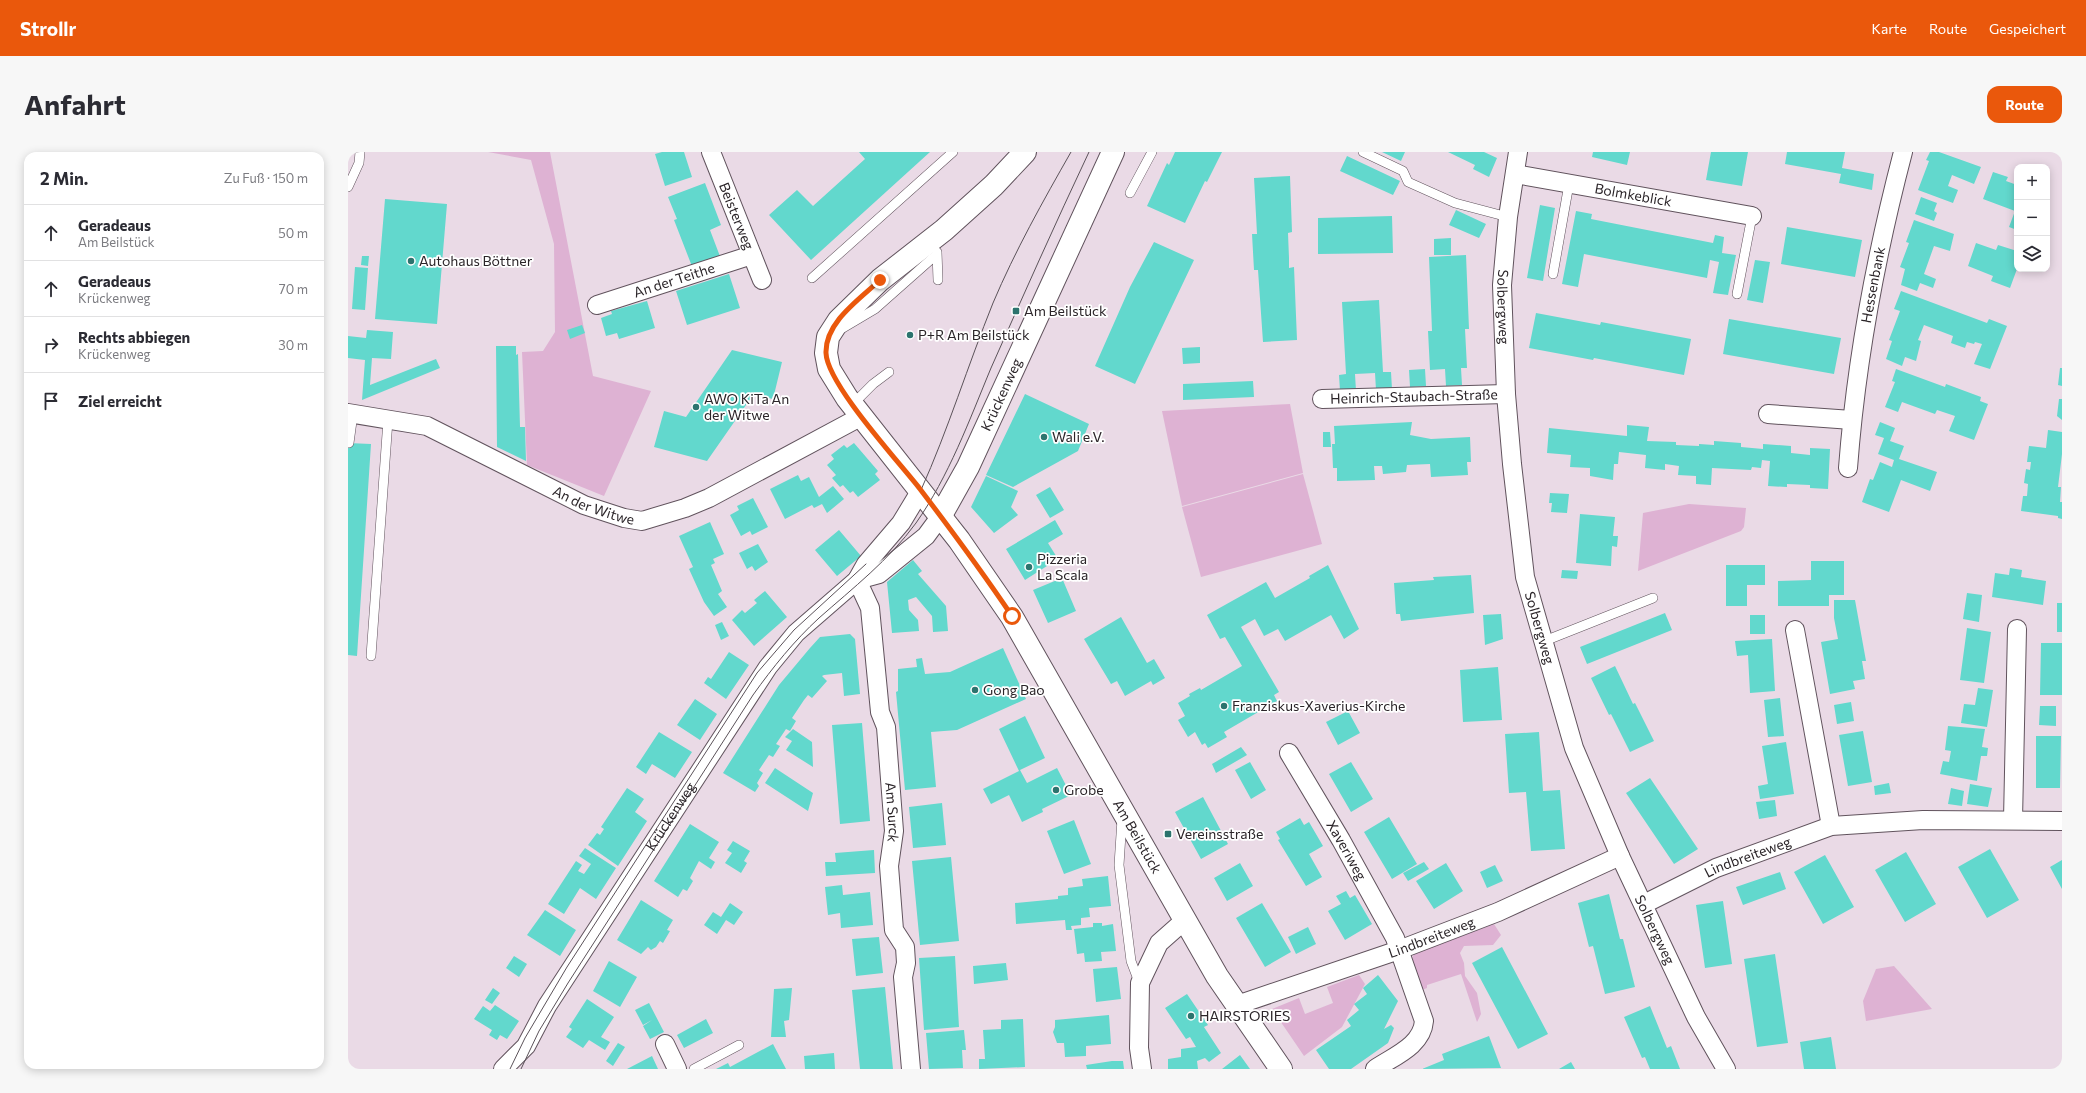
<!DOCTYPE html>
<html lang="de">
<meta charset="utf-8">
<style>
:root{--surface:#fff;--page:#f7f7f7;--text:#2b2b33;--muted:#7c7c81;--line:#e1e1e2;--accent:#ea580c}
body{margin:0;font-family:Commissioner,sans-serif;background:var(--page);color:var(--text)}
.controls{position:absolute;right:12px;top:12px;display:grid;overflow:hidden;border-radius:8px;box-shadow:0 2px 10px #0003}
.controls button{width:36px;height:36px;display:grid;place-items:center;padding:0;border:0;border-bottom:1px solid var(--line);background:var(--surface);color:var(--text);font:20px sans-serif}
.stop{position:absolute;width:12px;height:12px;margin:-9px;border:3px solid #ea580c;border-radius:50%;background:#fff}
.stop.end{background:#ea580c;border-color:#fff;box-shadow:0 1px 4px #0008}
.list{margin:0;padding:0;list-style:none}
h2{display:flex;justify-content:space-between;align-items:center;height:52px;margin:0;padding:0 16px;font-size:17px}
h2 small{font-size:13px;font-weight:400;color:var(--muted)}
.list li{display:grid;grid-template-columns:26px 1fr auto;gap:12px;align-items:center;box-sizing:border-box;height:56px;padding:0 16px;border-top:1px solid var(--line)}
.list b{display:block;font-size:15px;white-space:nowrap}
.list p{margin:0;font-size:13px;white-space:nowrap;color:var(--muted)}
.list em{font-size:13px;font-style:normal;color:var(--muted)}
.icon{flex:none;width:22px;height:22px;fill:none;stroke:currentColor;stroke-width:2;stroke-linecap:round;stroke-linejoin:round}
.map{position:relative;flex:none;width:1714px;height:917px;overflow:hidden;border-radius:12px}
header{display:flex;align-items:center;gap:24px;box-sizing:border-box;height:56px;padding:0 20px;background:var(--accent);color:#fff}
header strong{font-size:19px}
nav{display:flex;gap:22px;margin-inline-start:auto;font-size:14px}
.intro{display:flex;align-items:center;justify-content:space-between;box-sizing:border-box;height:96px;padding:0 24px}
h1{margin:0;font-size:28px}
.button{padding:10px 18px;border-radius:12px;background:var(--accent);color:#fff;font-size:14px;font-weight:700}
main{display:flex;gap:24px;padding:0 24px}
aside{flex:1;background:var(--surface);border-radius:12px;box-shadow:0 2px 10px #0003}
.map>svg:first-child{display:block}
.green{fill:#deb2d3}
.building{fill:#62d8cd}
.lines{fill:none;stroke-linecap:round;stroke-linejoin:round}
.lane-casing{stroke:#61535d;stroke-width:10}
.street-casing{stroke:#61535d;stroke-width:20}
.secondary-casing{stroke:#61535d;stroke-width:24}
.lane{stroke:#fff;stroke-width:9}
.street{stroke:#fff;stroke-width:18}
.secondary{stroke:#fff;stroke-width:22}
.tram{stroke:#5b5259;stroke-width:1}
.route{stroke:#ea580c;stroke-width:5}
.poi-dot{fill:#2c746e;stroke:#fff;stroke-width:1.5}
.labels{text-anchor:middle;stroke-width:3.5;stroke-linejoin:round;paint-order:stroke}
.street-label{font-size:14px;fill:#2b2529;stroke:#fff}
.poi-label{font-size:14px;fill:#2b2529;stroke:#fff;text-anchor:start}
</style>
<header>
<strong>Strollr</strong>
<nav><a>Karte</a><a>Route</a><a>Gespeichert</a></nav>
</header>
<div class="intro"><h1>Anfahrt</h1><a class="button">Route</a></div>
<main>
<aside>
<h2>2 Min.<small>Zu Fuß · 150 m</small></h2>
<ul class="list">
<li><svg class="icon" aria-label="ahead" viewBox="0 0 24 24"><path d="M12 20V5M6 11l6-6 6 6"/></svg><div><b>Geradeaus</b><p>Am Beilstück</p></div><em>50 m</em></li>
<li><svg class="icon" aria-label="ahead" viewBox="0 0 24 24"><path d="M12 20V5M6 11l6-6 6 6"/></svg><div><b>Geradeaus</b><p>Krückenweg</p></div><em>70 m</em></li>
<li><svg class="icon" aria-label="right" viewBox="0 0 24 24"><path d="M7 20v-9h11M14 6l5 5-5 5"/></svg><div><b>Rechts abbiegen</b><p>Krückenweg</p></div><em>30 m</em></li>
<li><svg class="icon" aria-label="arrive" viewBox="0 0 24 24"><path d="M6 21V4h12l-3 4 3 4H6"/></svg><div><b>Ziel erreicht</b></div></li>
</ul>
</aside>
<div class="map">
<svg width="1714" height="917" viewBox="0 0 1714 917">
<rect width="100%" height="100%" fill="#eadae6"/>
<path class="green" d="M140,0H202L245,224L303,239L256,344L179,313L174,200L195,199L207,180L206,92L183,8Z
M942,252L955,321L834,354L814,259Z
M955,322L974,392L853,425L834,355Z
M1341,352L1398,356L1396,375L1393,379L1290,419L1295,361Z
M1146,772L1153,783L1145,793L1116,794L1112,801L1116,811L1117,824L1129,841L1133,862L1129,870L1113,822L1079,833V836L1074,838L1064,806L1066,802Z
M1546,814L1584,857L1518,869L1515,849L1528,817Z
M1011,823L1017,832L994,875L956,904L924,857L951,846L957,862L985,851L979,835Z"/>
<path class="building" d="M314,0H336L344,25L317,34L307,2Z
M511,0H582L463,108L421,63L449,38L465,54L517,7Z
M827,0H874L859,30L857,29L837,71L799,54L819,11L821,13Z
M1034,0H1057L1053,9Z
M1100,0H1136L1149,6L1141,25L1125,17L1127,13Z
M1245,0H1282L1279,13L1244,5Z
M1363,0H1400L1394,34L1358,28Z
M1439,0H1497L1494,16L1526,22L1524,38L1491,31L1493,22L1437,12Z
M1582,0H1591L1633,15L1626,32L1604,23L1600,34L1610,38L1605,51L1570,38L1581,9L1578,8Z
M999,4L1052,29L1045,43L992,19Z
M1645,20L1660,25L1658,29L1669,33V78L1661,75L1667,59L1635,47Z
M942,24L944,80L940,81L941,106V116L946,115L949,188L915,190L910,118H906L904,82H909L906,26Z
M357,31L373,73L362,78L373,107L345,117L326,68L329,67L320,45Z
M1573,45L1589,51L1586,59L1589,61L1586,69L1567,62Z
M37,47L99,52L89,172L27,167Z
M1192,53L1207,56L1195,129L1179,126Z
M1108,58L1138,72L1131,86L1101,73Z
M1228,59L1244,62L1243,67L1365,91L1367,83L1376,85L1374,101L1388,103L1380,143L1365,141L1371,110L1362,108L1359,126L1236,102L1230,135L1214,132Z
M1044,64L1045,101L970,102V66Z
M1566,68L1606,82L1602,99L1586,94L1576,122L1588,127L1585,136L1572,131L1569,139L1553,133L1557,117L1552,115L1561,91L1558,90Z
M1439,75L1514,88L1507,125L1433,112Z
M1103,86V103H1086V87Z
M806,90L846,108L787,232L747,214L782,135Z
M1628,91L1648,98L1650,93L1669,99V117L1662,136L1643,129L1645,124L1620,114Z
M1118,103L1121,177H1117L1119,216H1113L1114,233L1098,234L1097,217L1082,218L1080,179H1084L1081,105Z
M14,104H21L20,114L13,113Z
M1407,108L1422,110L1415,151L1399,148Z
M7,115L20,116L17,158L4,157Z
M381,122L392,156L339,173L328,139Z
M1553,139L1639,171L1641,167L1659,174L1642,217L1626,212L1634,192L1627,190L1626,192L1619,190L1617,196L1603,191L1605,184L1576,173L1570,188L1573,189L1568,209L1557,205L1554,214L1538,207L1544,189L1541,188L1552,159L1546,157Z
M1031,148L1035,220H1043L1044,237L1028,238L1027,221L1007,222L1008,239H992L991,223L998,222L994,150Z
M299,149L307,176L271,187L269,181L258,184L253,166L264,162L263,159Z
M1188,161L1252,173L1253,170L1343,187L1336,223L1246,206L1245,208L1181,196Z
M1381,167L1493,186L1486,222L1375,202Z
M234,173L237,181L222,187L219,178Z
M19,178L45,180L43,207L24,206L22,233L88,207L92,216L14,248L17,208L0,206V184L18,186Z
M148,194H168V203L170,202L172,275H177L178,309L149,295Z
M852,195V211L835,212L834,196Z
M384,198L434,210L425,247L405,243L359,309L306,295L316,259L338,265Z
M1712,216H1714V234L1710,233Z
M1077,217L1078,234L1062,235L1061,218Z
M1548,217L1597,235L1598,232L1633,245L1632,249L1640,252L1626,288L1601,279L1607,264L1589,258L1587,262L1554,250L1550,260L1537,255L1547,230L1544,229Z
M905,229L906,245L835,248V232Z
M677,242L741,272L730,299L665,335L638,323Z
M1711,247H1714V268L1709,264Z
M1064,270L1062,283L1083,287L1122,285L1123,310H1119L1120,323L1083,325L1082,312L1059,313L1058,320L1035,322L1034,314H1026L1027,328L989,329V316H985L984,292H987L986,274Z
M1532,270L1547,276L1542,289L1556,294L1551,307L1589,320L1582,339L1553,328L1541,360L1514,350L1522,327L1525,328L1532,310L1544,315L1546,308L1530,302L1536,286L1527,283Z
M1279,273L1301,275L1299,289L1328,290V293L1351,294V292L1366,293V289L1393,291V295L1415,297V292L1443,294V301L1462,303V296L1482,297L1480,337L1462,336V333L1439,332V335L1420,334L1422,309L1414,308L1413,316L1404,315L1403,318L1364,316L1363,333L1348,332V324L1330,323L1331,314L1317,312V318L1297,316L1298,303L1271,300L1270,312H1266L1265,328L1242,324V316L1222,315L1223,303L1199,301L1201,276L1279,284Z
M1700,278L1714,280V302L1710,335H1713L1712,350H1714V367L1710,366V364L1673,359L1675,344H1679L1680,332L1676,331L1678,317L1682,318L1683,310H1679L1681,294L1698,296Z
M975,280H982L983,295H975Z
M0,291L23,292L9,504L0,503Z
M506,291L530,319L527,322L532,328L510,345L505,339L502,341L495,333L492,335L484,326L488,323L479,313L486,307L483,303L496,293L499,296Z
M450,323L453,329L461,325L471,345L485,334L496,347L479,361L474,352L466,356L464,353L437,367L422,337Z
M638,324L670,339L663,355L670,363L646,381L623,355Z
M702,335L716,358L702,366L688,343Z
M1202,341L1221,342L1219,361L1203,360L1204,351H1201Z
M405,346L420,375L404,383L402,379L393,384L382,363L391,358L389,354Z
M1232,362L1267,365L1265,384H1270L1269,395L1264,394L1263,414L1228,411Z
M707,368L715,382L700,391L710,407L677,428L658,397Z
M362,370L376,402L365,407L367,411L363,413L374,439L370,442L379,455L366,464L356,450L341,417L345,415L331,384Z
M491,378L513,404L489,424L467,398Z
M410,392L420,410L407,419L404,414L399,417L391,401Z
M565,408L574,419L570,422L598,454L600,479L585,480L584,464L568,445L560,448L561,458L570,468L571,479L544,481L539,430Z
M1463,409H1496V443H1481V454H1430V429L1463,428Z
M980,413L1011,477L996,487L983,463L937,489L930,477L916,484L907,467L893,475L931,540L926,543L929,549L876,580L879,585L860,596L857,591L854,593L847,580L840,585L830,568L837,564L830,551L842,544L841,542L852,536L853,538L894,514L877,485L872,487L859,463L918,430L927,446L962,426L961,424Z
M1378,413H1417V433H1399V454H1378Z
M1662,416L1674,418L1673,425L1698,429L1695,453L1644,445L1647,421L1661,423Z
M1214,418L1230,419L1229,427L1213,426Z
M1123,423L1126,461L1053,469L1052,462H1048L1046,431L1086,428L1085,425Z
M714,426L728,459L700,471L685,438Z
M417,439L439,465L406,494L384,468L394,458L397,461L409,451L406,448Z
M1619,441L1634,443L1631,470L1615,467Z
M1486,448H1507L1518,509H1514L1517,527L1505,529L1507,537L1482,542L1473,490L1490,487L1486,466Z
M1709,451H1714V480H1709Z
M1317,461L1324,478L1239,512L1232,495Z
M1153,462L1155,487L1137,493L1135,463Z
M1402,463H1417V482H1402Z
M773,465L799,511L806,507L817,526L805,533L803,529L777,544L769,529L763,532L736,487Z
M374,470L381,484L373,488L367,473Z
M1619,476L1643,480L1636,531L1612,528Z
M502,482L507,487L512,542L496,544L494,521L476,523L474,524L479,529L464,546L460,543L456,548L444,566L448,569L442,579L438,577L428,592L432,594L425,605L421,603L411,618L415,621L409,631L411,634L407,640L375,621L431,533L462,496L472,485Z
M1424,487L1427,539L1402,541L1400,503L1389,504L1387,489Z
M1693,491H1714V543H1692Z
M655,496L678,547L609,578L583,580L588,635L557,638L548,540L550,539V517L569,515L568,507L574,506L577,522L602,520Z
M381,500L401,513L378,547L356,531L360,525L363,527Z
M1267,514L1285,552L1287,551L1306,589L1282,600L1263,562L1261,563L1243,526Z
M1150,515L1154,568L1115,570L1112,518Z
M1630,536L1645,538L1639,575L1613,571L1616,552L1627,553Z
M1432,546L1436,584L1420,585L1416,548Z
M347,547L369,562L352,588L329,573Z
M1503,550L1506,569L1489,572L1486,553Z
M1692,554H1708V574L1691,573Z
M1000,559L1012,581L990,593L978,570Z
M677,564L697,606L672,618L679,631L709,616L723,643L694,657L695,660L674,670L661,643L643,652L635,637L671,619L651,577Z
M514,571L522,669L492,672L484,573Z
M1600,574L1637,577L1634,595L1640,596L1639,604H1633L1629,629L1592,622L1595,609L1601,610L1603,599L1597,598Z
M445,577L464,590L465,615L438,598L444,589L437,585Z
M1515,579L1524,630L1500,634L1491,583Z
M311,580L344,600L327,626L304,612L298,622L288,615Z
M1191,580L1195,639L1212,638L1217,697L1183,699L1178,640L1161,641L1157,582Z
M1688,584H1713L1712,636H1688Z
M1438,590L1446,642L1412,647L1410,634L1420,632L1414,594Z
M893,595L899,603L868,621L864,612Z
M902,610L918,638L903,647L887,618Z
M1003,610L1025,647L1003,660L981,622Z
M427,616L465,641L460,659L417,631Z
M1302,626L1350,697L1326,712L1278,641Z
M1541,631L1543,641L1527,643L1526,634Z
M1622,632L1644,636L1640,655L1619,652Z
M279,636L296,647L287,660L299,669L270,714L240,693L249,681L252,683L256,677L253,675Z
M1603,636L1616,639L1614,654L1600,652Z
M855,645L880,692L853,707L827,660Z
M1427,648L1429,664L1411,667L1408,650Z
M594,651L598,693L565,696L561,655Z
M1041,665L1069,712L1044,727L1016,680Z
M952,666L956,673L961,670L975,694L961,702L974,725L958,734L930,688L932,687L928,680Z
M726,668L743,712L716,722L699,679Z
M342,672L371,690L361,706L367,710L363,717L351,709L342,726L345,729L339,739L335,737L330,745L306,729Z
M385,689L402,699L396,709L399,711L393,721L377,711L384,701L379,698Z
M237,696L268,716L248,747L232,736L216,762L200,752L228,709L234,713L230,719L236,722L243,712L231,704Z
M1642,697L1671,748L1639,766L1610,715Z
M526,698L527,721L478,724L477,710H488L487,701Z
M1558,700L1588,752L1557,770L1527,718Z
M1477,703L1506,755L1475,772L1446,720Z
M603,705L611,789L572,793L564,709Z
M1714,708V737L1702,715Z
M1076,710L1081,717L1060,729L1055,721Z
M892,711L905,734L879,749L866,726Z
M1098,711L1115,739L1086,757L1068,729Z
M1147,713L1155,729L1139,736L1132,720Z
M1432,720L1438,737L1395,753L1388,735Z
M760,724L763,754L741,756L742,765L733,766V773L723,774L724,778H718L717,768L668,772L667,751L710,747V744L720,743V736L735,734L734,727Z
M494,733L495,743L522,740L525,773L493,776L492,761L480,763L477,735Z
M998,739L1002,746L1007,743L1024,772L997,788L980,759L993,752L988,744Z
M1261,742L1272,787H1275L1287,835L1257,842L1245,794L1241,795L1230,751Z
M293,748L325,768L319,778L322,779L315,791L312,789L308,795L303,798L300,795L293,802L269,788Z
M1375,749L1384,812L1357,816L1348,753Z
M382,751L395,760L386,773L378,768L369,782L356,773L365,760L373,765Z
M914,751L943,800L917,815L888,766Z
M197,758L228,778L212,804L179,783Z
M745,771H754V774L765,772L768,799L753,800L754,809L737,810L736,801L729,802L726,777L745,775Z
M960,775L968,792L948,802L940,785Z
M531,785L535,821L508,824L504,787Z
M1154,795L1200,882L1170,897L1124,811Z
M1427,802L1440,891L1409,895L1396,807Z
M166,804L179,812L171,825L158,816Z
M607,804L611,875L576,878L571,806Z
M261,809L289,825L272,855L245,839Z
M658,811L660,828L626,832L625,814Z
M769,815L773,847L748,850L745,817Z
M1030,823L1050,849L1036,877L1043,873L1046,876L1040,891L1003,917H981L968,898L1003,874L999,868L1011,858L1006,852L1019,842L1015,836Z
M537,835L545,917H512L504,838Z
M145,836L152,841L144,852L137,848Z
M444,836L441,868L436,869L438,885H423L426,837Z
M839,842L860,873L856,875L873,901L861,910L857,906L849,909L850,917H820V907L833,905V897L848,895L842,885L838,887L817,856Z
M239,847L266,865L253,885L262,890L257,898L241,888L235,896L218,885L224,877L221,875Z
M301,851L316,880L302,887L295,874L304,868L295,873L287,858Z
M147,853L171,869L159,887L152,883L149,888L141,883L144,878L126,867L135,854L142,859Z
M1302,854L1319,896L1323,894L1332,917H1302L1297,905L1294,906L1276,865Z
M761,863L763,892L738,894V904L717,905L716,891H709L705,880L707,875V868Z
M358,867L365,881L336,896L329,883Z
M675,867L677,915L631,917V907H637L635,878L653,877V868Z
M616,878L618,898H614L615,916L581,917L578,881Z
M1141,884L1153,916L1074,917L1096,908L1094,902Z
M1483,885L1488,917H1456L1452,890Z
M270,891L277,895L265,914L258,909Z
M425,892L438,917H368L380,911L382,915Z
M486,901L487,917H457L456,904Z
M892,903L902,917H874Z
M304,904L310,917H279Z
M764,909H775L776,917H739L738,913Z
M1223,910L1227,917H1211Z"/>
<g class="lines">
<defs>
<path id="lane" d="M1015,0L1055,19L1060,30L1107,51L1160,65
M0,35L11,11L12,0
M782,41L804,0
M589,100L590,128
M1205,122L1221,32
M464,126L605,0
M1389,142L1404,64
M495,176L527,157L588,103
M504,253L525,232L541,220
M1,291L5,262
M1194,490L1305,446
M23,504L40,268
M774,667L771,713L783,809L791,830
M346,917L391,893"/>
<g id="street">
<path id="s1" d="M363,0L414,128"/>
<path id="s2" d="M1170,0L1160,65L1154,133L1158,242L1164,312L1177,425L1226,596L1272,704L1348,865L1378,917"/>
<path id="s3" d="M1167,22L1404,64"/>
<path id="s4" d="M249,153L404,103"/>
<path id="s5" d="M974,247L1158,242"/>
<path id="s6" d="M0,261L79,274L236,353L276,366L294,369L337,356L361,346L514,264"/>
<path d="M1420,262L1504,268"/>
<path id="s7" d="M1500,316C1508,210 1528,103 1555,0"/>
<path id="s8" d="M509,428L522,456L532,560L538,575L546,679L541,714L546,778L557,795L558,811L555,825L563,917"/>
<path d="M509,428L531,422L578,384L592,365"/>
<path d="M1447,478L1483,674"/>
<path id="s9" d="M941,601L993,688L1047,786L1076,869C1074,894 1046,904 1027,917"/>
<path d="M1665,668L1669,477"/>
<path id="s10" d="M1296,752L1368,716L1483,674L1575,668L1714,669"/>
<path id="s11" d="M889,853L1051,798L1150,760L1272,704"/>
<path d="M317,892L329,917"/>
<path id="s12" d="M155,917L178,894L199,854L420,515L448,481L509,428L518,412L553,371L573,338"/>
<path d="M794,917L791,896L792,831L811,791L837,768"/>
</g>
<g id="secondary">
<path id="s13" d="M677,0L646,33L596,78L532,128L491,168L480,185L478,201L481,217L499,246L611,388L664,465L869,824L933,917"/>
<path id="s14" d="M592,365L620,315L765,0"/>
</g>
</defs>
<use href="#lane" class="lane-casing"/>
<use href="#street" class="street-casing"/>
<use href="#secondary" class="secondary-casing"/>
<use href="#lane" class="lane"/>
<use href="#street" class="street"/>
<use href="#secondary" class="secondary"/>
<path class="tram" d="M573,338C600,278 620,213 645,151C667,99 695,49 723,0
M162,917L177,886L219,815L409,521L446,478L518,412
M173,917L191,879L220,831L405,543C425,515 446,489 471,466C505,436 541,408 568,371C601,324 621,269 643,216C675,144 707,72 741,0"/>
</g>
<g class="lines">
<path class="route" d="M532,128C512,147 477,170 478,201C479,232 551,310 572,337C604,379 635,421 664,464"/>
</g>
<g class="poi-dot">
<circle cx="63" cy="109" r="4"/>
<rect x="664" y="155" width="8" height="8" rx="2"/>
<circle cx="562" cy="183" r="4"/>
<circle cx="348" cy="255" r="4"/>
<circle cx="696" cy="285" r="4"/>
<circle cx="681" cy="415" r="4"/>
<circle cx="627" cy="538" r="4"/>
<circle cx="876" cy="554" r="4"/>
<circle cx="708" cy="638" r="4"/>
<rect x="816" y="678" width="8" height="8" rx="2"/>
<circle cx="843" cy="864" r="4"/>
</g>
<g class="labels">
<g class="street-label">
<text dy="5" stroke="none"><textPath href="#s3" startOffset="120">Bolmkeblick</textPath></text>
<text dy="5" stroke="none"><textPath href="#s1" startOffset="69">Beisterweg</textPath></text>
<text dy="5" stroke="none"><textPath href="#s4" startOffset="81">An der Teithe</textPath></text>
<text dy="5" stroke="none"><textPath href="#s7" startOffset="185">Hessenbank</textPath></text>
<text dy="5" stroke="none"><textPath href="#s2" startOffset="156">Solbergweg</textPath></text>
<text dy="5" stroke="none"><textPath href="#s14" startOffset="137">Krückenweg</textPath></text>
<text dy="5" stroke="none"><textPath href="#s5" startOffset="92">Heinrich-Staubach-Straße</textPath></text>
<text dy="5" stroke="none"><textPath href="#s6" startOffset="265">An der Witwe</textPath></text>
<text dy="5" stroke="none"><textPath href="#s2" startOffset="480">Solbergweg</textPath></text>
<text dy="5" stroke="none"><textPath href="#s8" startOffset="237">Am Surck</textPath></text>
<text dy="5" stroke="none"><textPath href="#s12" startOffset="304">Krückenweg</textPath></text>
<text dy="5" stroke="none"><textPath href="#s13" startOffset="865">Am Beilstück</textPath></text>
<text dy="5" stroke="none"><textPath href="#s9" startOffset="113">Xaveriweg</textPath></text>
<text dy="5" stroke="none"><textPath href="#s10" startOffset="114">Lindbreiteweg</textPath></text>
<text dy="5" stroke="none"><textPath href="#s2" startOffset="804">Solbergweg</textPath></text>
<text dy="5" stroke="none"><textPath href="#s11" startOffset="206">Lindbreiteweg</textPath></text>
</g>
<g class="poi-label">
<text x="71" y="114">Autohaus Böttner</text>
<text x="676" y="164">Am Beilstück</text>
<text x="570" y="188">P+R Am Beilstück</text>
<text x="356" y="252">AWO KiTa An<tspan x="356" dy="16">der Witwe</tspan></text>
<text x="704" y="290">Wali e.V.</text>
<text x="689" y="412">Pizzeria<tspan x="689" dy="16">La Scala</tspan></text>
<text x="635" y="543">Gong Bao</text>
<text x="884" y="559">Franziskus-Xaverius-Kirche</text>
<text x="716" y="643">Grobe</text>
<text x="828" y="687">Vereinsstraße</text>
<text x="851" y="869">HAIRSTORIES</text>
</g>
</g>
</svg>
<div class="controls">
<button>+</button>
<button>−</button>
<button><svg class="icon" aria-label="layers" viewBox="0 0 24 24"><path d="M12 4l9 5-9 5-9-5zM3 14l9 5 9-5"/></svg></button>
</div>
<div class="stop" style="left:664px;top:464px"></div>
<div class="stop end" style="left:532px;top:128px"></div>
</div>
</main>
